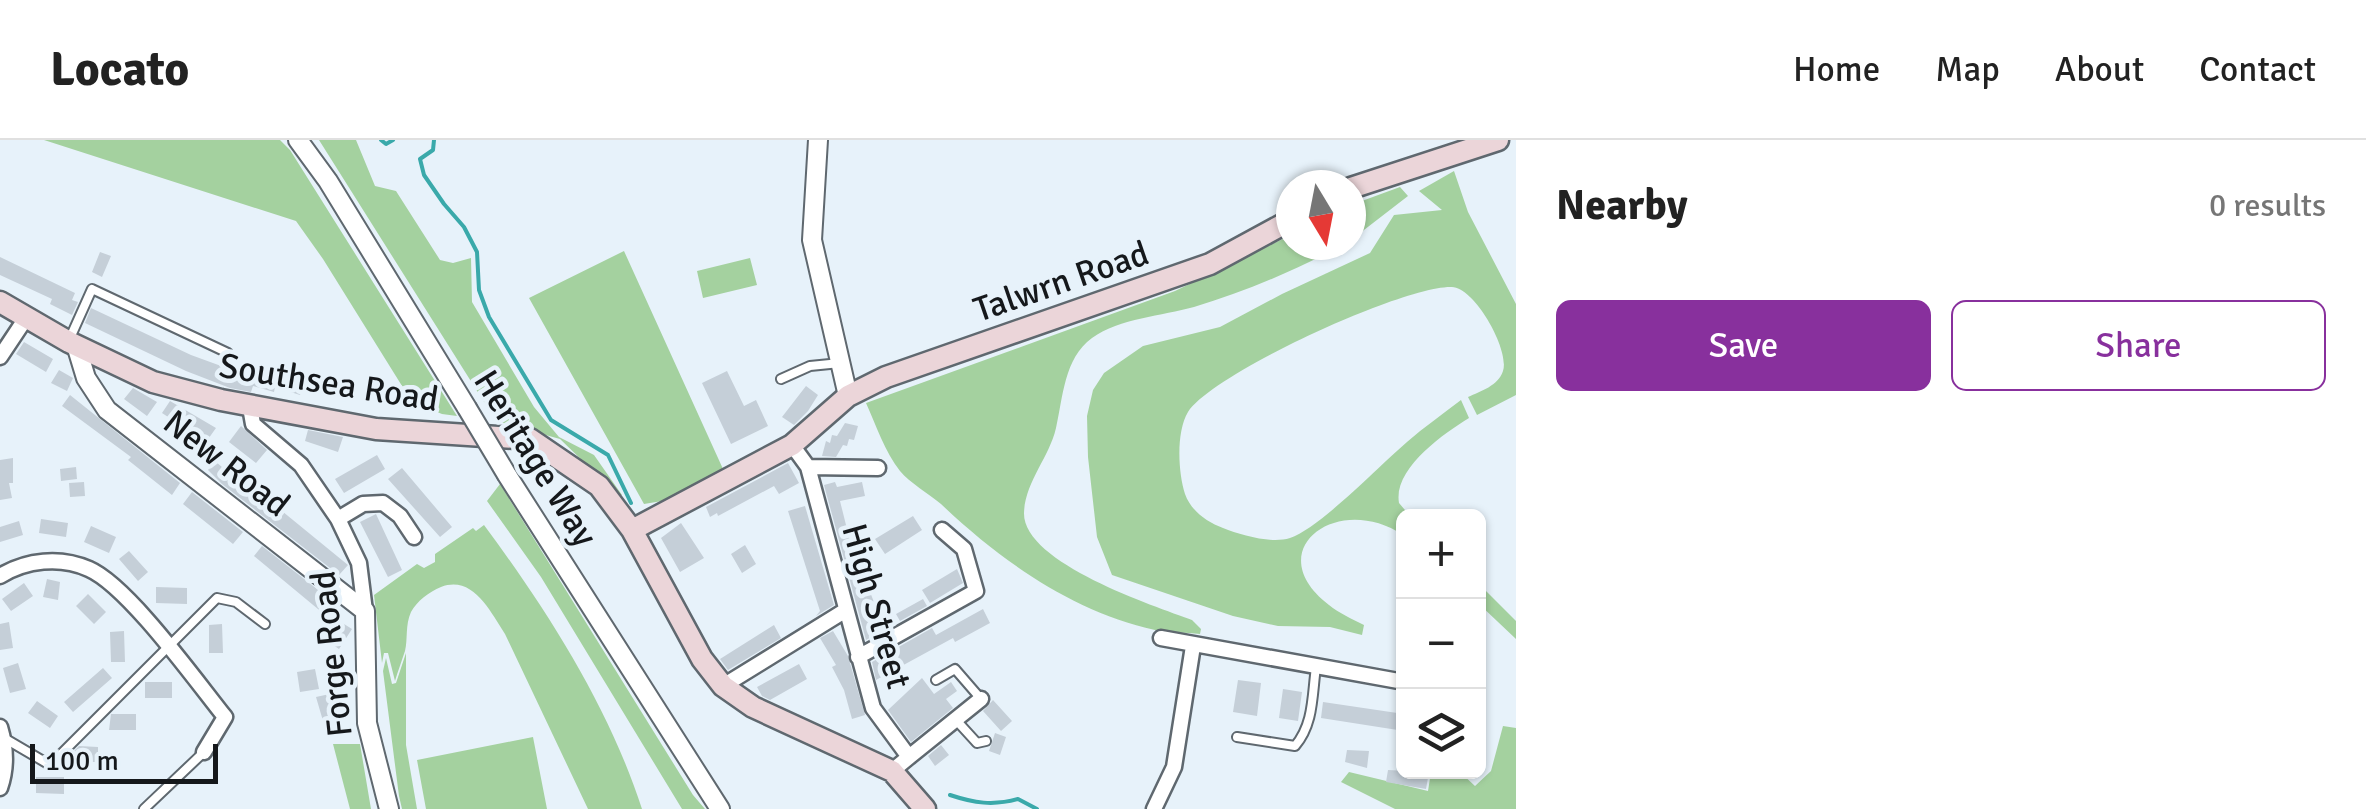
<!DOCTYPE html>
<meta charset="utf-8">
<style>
:root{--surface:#fff;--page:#f2f2f2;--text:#222;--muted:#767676;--line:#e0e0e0;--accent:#88309d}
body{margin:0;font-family:Signika,sans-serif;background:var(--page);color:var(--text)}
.controls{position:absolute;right:30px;bottom:30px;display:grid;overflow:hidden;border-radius:15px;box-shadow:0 2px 8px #0004}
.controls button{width:90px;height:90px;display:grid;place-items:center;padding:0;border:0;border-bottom:2px solid var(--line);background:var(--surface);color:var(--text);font:50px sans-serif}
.compass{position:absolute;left:1276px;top:30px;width:90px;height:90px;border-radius:50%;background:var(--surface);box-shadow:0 2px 8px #0004;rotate:170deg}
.scale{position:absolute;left:30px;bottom:25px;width:188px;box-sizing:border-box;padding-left:10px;border:5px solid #15181b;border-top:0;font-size:28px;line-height:35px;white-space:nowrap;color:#15181b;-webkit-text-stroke:8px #e7f2fa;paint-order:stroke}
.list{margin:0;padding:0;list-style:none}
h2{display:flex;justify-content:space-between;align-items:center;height:130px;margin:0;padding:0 40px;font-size:42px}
h2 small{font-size:32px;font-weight:400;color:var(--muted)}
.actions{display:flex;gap:20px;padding:30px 40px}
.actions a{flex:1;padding:22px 0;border:2px solid var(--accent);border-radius:15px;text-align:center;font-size:35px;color:var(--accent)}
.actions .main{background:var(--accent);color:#fff}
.icon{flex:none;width:55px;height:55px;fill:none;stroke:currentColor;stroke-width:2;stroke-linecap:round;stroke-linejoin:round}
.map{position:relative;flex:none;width:1516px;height:669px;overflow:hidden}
header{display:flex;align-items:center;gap:60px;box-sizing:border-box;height:140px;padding:0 50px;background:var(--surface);border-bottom:2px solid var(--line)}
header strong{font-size:48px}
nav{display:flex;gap:55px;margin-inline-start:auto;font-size:35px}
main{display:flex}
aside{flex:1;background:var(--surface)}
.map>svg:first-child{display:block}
.green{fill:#a4d19f}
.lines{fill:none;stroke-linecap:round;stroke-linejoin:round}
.stream{stroke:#3aa9aa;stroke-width:4}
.building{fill:#c5cfd8}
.service-casing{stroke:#5f686f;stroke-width:12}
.minor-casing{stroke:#5f686f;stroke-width:19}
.tertiary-casing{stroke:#5f686f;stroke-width:22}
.secondary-casing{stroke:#5f686f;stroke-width:25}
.service{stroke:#fff;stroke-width:8}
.minor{stroke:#fff;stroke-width:14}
.tertiary{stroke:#fff;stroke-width:18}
.secondary{stroke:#ebd5d9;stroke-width:20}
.tertiary-bridge-casing{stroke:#5f686f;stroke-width:22;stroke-linecap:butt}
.tertiary-bridge{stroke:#fff;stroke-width:18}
.labels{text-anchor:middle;stroke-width:9;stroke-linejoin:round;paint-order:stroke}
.street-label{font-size:35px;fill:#15181b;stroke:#e7f2fa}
</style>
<header>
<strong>Locato</strong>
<nav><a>Home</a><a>Map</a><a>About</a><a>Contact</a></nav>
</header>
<main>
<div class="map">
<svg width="1516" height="669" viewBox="0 0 1516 669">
<rect width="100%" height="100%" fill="#e7f2fa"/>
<path class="green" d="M44,0H280L290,10L457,276L442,274L412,262L323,119L296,81Z
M319,0H356L375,46L396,51L440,120L453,123L471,118L472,162L534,267L559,297L594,315L622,355L619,356L560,299L496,281Z
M1454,31L1468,72L1516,164V255L1477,275L1468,257C1481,251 1498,246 1503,231C1510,210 1475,148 1452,147C1405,145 1213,233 1188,272C1176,292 1178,332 1185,354C1191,371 1207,382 1223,388C1241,395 1271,404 1290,398C1320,388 1380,325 1407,302C1424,287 1443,274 1461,260L1469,278C1443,294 1393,329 1399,363L1410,376L1404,377L1403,395C1337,351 1258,411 1329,465C1339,473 1352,479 1364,485L1362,495L1330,487L1278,486L1233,476L1112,435L1097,397L1088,317L1087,276L1093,250L1104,233L1143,206L1220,187L1282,154L1370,113L1394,75L1442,70L1419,51Z
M1400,47L1408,56L1351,100V65Z
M1291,95V105H1342C1297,130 1244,152 1194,167C1162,176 1120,178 1092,198C1064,218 1063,258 1056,288C1049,318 1025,342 1024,373C1023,423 1154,466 1192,480L1201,489L1200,494C1185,492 1173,494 1155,490C1073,472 1001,421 941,364C928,353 910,343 900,331C885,312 876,285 866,263L1175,151Z
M624,111L723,329L662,361L644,364L529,158Z
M750,118L757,145L703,158L697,131Z
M500,344L693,655L705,669H682L541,437L487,361Z
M484,385C547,470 609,567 642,669H588L505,494C490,471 473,435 441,447C429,452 417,461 411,472C405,485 408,499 405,511C402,520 398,531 395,541L388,513H384L382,523L374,455L417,424L424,428L435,422V414L473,388L476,391Z
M1479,444L1516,481V499L1479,464Z
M406,513V605L417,669H402L399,656L383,531L386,518L392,544L396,543Z
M1503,586L1516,588V669H1395L1341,642L1349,632L1428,651L1431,632H1460L1475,646L1491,631Z
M533,597L547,669H426L417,620Z
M333,604H360L371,669H350Z"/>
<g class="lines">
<path class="stream" d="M381,0L386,4L393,0
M434,0L433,10L420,19L424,35L444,64L464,87L477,112L479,150L489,177L551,280L608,315L631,363
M950,655C974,663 993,666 1018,659L1037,669"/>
</g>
<path class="building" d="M100,112L111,116L102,137L92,132Z
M0,117L75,153L72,160L78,162L72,175L50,164L52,159L0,135Z
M91,168L191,215L243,234L244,230L259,234L263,224L306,236L300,255L275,247L274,252L253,246L251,252L230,248L186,231L85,183Z
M24,202L53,219L46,232L16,214Z
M59,230L73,238L67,251L51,243Z
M727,231L744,266L756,260L768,286L731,304L702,243Z
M806,246L818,255L808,271L794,285L782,277Z
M133,248L157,262L147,276L124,259Z
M70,255L180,343L172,355L128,320L131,317L62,266Z
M170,261L216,288L206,302L162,273Z
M845,283L858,286L854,300L849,299L847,306L843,305L836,317L822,316L826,301L830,303L832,295L837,296Z
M241,286L267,310L256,323L229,302Z
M308,290L343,297L338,312L305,301Z
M377,315L385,329L344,353L335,339Z
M13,318V343H9L12,358L0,360V320Z
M215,321L230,334L233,331L348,425L339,435L222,344L208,330Z
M788,323L799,343L779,354L774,346L718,376L717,373L710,377L706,367Z
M76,327L77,339L61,341L60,329Z
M402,328L452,387L440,397L388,339Z
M84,342L85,356L70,357L69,343Z
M835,342L837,347L862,342L865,356L840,361L851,405L874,462L865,467L873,496L866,500L824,345Z
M192,352L243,392L233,404L183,364Z
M805,366L834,465L816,476L820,471L788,371Z
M376,374L402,430L388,437L360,382Z
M913,376L922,390L885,414L875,399Z
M41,379L68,383L66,397L39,393Z
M19,381L23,395L0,402V387Z
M681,383L704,418L680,432L661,398Z
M91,386L116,397L109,413L84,402Z
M745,405L756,424L742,433L731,414Z
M262,406L340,467L330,479L254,416Z
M129,411L148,432L138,441L119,419Z
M957,429L963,443L930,463L922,450Z
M47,439L60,442L58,460L43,457Z
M24,443L33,456L11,471L2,459Z
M156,447L187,448V464L156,463Z
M88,454L106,472L94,484L76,466Z
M923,459L927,466L900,481L896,474Z
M983,469L990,483L955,502L953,498L876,540L872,522L932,488L936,495Z
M336,479L352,489L339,509L323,498Z
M9,482L13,508L0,510V484Z
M222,484L223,513H209V485Z
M774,485L781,498L728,530L720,519Z
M124,491L125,522H111L110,492Z
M833,491L848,516L865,575L852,579L844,550L832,527L836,525L820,498Z
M18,523L26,549L10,553L3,528Z
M799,524L807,539L770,560L762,556L757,547Z
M103,528L112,538L73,572L64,562Z
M315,529L319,549L300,552L297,532Z
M922,538L934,554L951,542L957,551L946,559L953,568L911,602L888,570Z
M1238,540L1261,543L1257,576L1233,572Z
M145,542H172V558H145Z
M1283,549L1302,552L1298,581L1279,578Z
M334,553L343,596L328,598L316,557Z
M993,560L1012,581L1001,591L983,571Z
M37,561L58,576L50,588L28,573Z
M1323,562L1404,574V591L1321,578Z
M111,574H136V590H109Z
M995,593L1006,597L1000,615L989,611Z
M941,605L949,615L935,626L928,616Z
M79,606L98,607V622H73V612Z
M1347,610L1369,611L1367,628L1345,622Z
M1388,630L1429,632L1426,649L1386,642Z
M36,637H64V654L36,653Z"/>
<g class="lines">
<defs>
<path id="service" d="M70,198L92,149L228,213
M781,239L810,226L840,223
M936,540L955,529L981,559
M956,580L977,603L986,601
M1237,597L1295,606C1314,584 1312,555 1316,527
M4,598L50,625L217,458L236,462L265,484
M144,669L204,612"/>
<path id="minor" d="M0,217L26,178
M250,267L253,284L301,325L338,379L359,423L365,471
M792,305L808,327L873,568L909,617L892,631
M808,327L878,328
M338,379L363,364L383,363L400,376L414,397
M0,436C26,420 60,416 89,429C128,446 196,541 225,577L204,612
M1161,498L1404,542
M858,517L976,451L964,409L942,390
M723,546L846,470
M0,587C6,607 7,628 0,648
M909,617L981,559
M1154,669L1174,627L1193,506"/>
<path id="tertiary" d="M298,0L328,41L467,268
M818,0L812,100L848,256
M76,205L86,238L107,270L365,471L367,583L389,669
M507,335L720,669"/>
<path id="secondary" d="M1351,48L1498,0
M0,162L69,202L153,242L221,260L376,289L530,299L599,346L632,390L702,519L723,546L753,567L892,631L925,669
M632,390L792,305L848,256L886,237L1210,124L1291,80"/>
</defs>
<use href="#service" class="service-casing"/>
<use href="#minor" class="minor-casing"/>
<use href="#tertiary" class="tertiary-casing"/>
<use href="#secondary" class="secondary-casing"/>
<use href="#service" class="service"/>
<use href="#minor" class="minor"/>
<use href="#tertiary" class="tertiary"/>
<use href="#secondary" class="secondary"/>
<defs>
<path id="tertiary-bridge" d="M467,268L507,335"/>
</defs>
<use href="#tertiary-bridge" class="tertiary-bridge-casing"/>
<use href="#tertiary-bridge" class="tertiary-bridge"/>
</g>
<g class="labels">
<g class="street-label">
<text transform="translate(1061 141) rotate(-19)" y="12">Talwrn Road</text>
<text transform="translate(329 242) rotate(9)" y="12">Southsea Road</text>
<text transform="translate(536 318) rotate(58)" y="12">Heritage Way</text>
<text transform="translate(227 323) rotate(38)" y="12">New Road</text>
<text transform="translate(877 466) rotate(74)" y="12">High Street</text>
<text transform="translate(331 514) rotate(-96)" y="12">Forge Road</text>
</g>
</g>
</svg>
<div class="controls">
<button>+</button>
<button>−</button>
<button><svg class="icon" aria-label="layers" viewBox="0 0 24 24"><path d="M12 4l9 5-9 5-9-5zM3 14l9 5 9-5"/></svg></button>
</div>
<svg class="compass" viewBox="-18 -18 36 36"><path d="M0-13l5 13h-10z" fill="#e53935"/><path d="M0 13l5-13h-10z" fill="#767676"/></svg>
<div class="scale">100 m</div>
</div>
<aside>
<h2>Nearby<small>0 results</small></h2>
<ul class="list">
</ul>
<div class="actions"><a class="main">Save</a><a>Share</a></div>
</aside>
</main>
